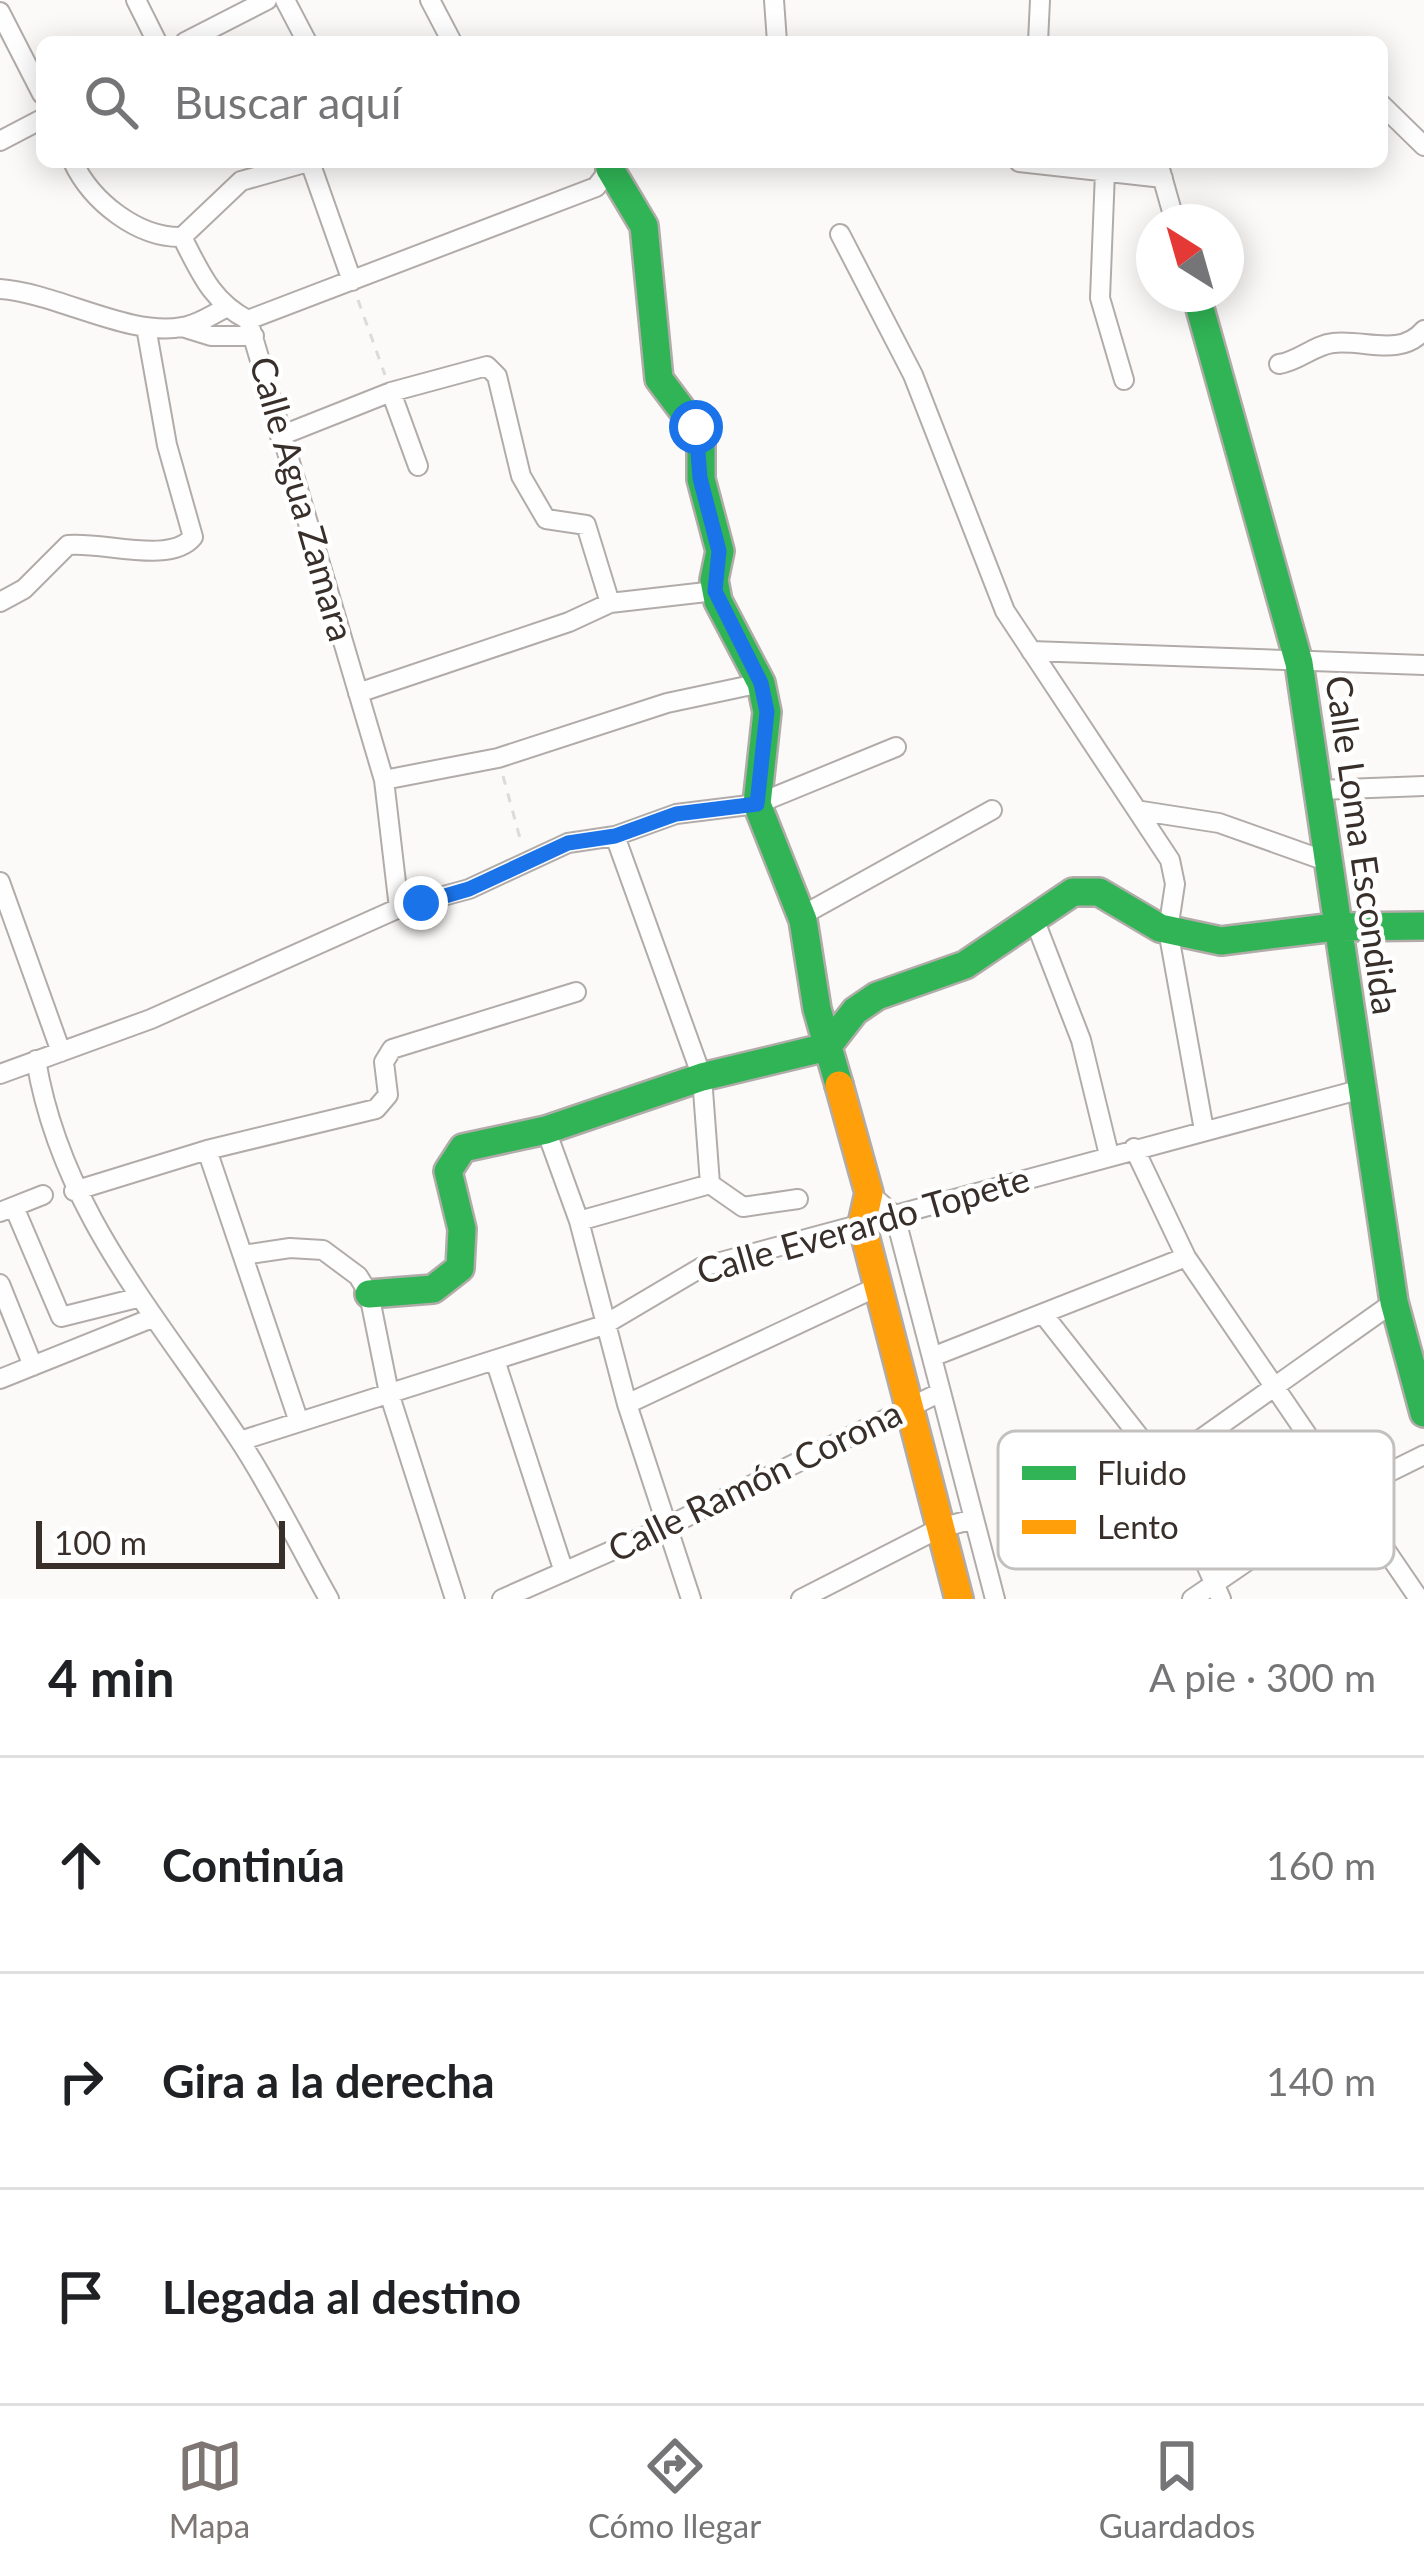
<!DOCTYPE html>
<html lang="es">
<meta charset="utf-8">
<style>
:root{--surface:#fff;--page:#f2f2f2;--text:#202124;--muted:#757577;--line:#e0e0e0;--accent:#7d7672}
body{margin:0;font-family:Lato,sans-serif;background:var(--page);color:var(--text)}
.compass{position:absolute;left:1136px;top:204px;width:108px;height:108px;border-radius:50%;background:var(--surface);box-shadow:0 6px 30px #0003;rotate:323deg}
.scale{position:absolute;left:36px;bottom:30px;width:249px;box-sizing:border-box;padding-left:12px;border:6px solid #382f2a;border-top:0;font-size:33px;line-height:42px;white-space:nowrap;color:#382f2a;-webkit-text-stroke:9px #fff;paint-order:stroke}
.stop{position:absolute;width:36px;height:36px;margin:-27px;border:9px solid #1a73e8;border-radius:50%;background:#fff}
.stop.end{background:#1a73e8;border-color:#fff;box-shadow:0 3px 12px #0008}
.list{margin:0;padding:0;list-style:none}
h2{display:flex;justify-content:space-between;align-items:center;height:156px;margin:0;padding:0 48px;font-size:51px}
h2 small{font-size:39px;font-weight:400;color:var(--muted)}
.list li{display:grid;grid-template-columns:78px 1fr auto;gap:36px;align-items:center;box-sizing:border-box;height:216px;padding:0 48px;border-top:3px solid var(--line)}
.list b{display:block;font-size:45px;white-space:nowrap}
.list em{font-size:39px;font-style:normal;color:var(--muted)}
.icon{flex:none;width:66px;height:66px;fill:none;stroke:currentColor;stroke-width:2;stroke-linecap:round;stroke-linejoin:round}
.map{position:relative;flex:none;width:1424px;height:1599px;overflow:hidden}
.search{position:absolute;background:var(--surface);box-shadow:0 6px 30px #0003;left:36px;right:36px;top:36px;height:132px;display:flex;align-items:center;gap:30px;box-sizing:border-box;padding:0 42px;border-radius:18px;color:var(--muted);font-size:45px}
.sheet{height:804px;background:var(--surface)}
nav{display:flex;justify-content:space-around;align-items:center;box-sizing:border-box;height:168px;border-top:3px solid var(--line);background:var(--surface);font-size:33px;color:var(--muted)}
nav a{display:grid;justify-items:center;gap:6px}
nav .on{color:var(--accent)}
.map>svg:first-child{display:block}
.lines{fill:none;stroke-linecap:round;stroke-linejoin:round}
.street-casing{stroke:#b1aca9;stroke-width:22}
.fast-casing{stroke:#b1aca9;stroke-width:32}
.slow-casing{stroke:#b1aca9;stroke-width:32}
.path{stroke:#dcdbd9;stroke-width:3;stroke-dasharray:9 9;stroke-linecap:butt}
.street{stroke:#fffefe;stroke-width:18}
.fast{stroke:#30b455;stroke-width:27}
.slow{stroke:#ff9f0a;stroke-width:27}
.route{stroke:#1a73e8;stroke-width:15}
.labels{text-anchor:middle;stroke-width:9;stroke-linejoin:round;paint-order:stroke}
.street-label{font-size:36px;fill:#382f2a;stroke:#fff}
.key{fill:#fff;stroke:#c3c1bf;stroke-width:3}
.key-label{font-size:33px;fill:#382f2a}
</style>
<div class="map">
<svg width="1424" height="1599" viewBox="0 0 1424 1599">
<rect width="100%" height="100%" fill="#fcfaf8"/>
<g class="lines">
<defs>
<path id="street" d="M136,0L157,42
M285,0L307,42
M430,0L452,42
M774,0L777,42
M0,12L42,94
M185,42L267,0
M1038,42L1040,0
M1382,105L1424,146
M0,141L42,119
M73,162C92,202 138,238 182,237C200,272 212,302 248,320L384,780L399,908
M310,162L352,281
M1019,162L1163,178
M1158,162L1175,222
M1105,172L1100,298L1124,380
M840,234L913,375L1005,611L1170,860L1175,884L1168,930L1204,1130
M182,237L241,181L308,162
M0,289C57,293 129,337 182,327C197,325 212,315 225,308
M248,320L596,187L610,169L607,162
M182,327L211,336H254
M1279,364C1299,361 1314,345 1333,343C1364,339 1400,358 1424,330
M391,392L418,466
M280,436L391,392L487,366L497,376L521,476L546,519L586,525L610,603
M0,602L24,589L68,545C102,541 170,565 193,537L167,445L146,327
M1031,651L1424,665
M358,693L569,622L610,603L715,591
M384,780L498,758L667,703L761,683
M1318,790L1424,786
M1142,811L1219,823L1326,861
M615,836L702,1077L710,1184L743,1207L798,1199
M0,882L61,1052
M801,916L992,810
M1033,916L1081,1040L1109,1155
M36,1060C61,1211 157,1315 238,1438C272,1489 299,1546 329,1599
M0,1074L151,1019L399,908L469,889L568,843L615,836L676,814L757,804L896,747
M546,1130L579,1221L627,1404L691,1599
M1134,1148L1186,1257L1419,1599
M207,1150L299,1422
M74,1191L207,1150L376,1109L388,1095L384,1062L392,1049L576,992
M869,1193L895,1216L995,1599
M14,1207L61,1317L137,1298
M0,1212L43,1195
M579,1221L710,1184
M243,1255L290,1248L323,1250L358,1276L369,1294L389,1393L455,1599
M0,1284L33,1366
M1043,1314L1164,1468L1221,1599
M932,1357L1186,1257
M495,1360L564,1572
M0,1379L152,1318
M627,1404L879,1286
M240,1441L604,1325L702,1267L1362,1089
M1085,1521L1394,1302
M502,1599L668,1526L941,1392
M801,1599L940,1528L974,1519
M1192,1599L1347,1493L1424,1455"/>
<path id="fast" d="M610,169L644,226L659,379L701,435V479L720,551L714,580L718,601L761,683L767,712L757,804L803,920L817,1009L839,1085
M1196,294L1299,663L1394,1302L1424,1413
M369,1294L433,1289L460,1268L462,1229L448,1171L463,1148L546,1130L702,1077L827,1047L855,1011L877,996L965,965L1073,892H1099L1160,928L1221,941L1335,927L1424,926"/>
<path id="slow" d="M839,1085L869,1193L862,1224L959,1599"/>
</defs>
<use href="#street" class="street-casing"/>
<use href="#fast" class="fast-casing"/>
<use href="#slow" class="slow-casing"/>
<path class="path" d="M358,300L385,375
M503,776L521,842"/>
<use href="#street" class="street"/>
<use href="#fast" class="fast"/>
<use href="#slow" class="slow"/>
</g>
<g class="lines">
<path class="route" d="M421,903L469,889L568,843L615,836L676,814L757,804L767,712L761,683L715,591L719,551L700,478L696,427"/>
</g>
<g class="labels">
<g class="street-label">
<text transform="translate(302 499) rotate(74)" y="13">Calle Agua Zamara</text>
<text transform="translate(1362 845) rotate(82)" y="13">Calle Loma Escondida</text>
<text transform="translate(863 1225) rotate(-16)" y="13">Calle Everardo Topete</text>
<text transform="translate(755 1481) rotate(-26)" y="13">Calle Ramón Corona</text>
</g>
</g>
<rect x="998" y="1431" width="396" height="138" rx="18" class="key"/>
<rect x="1022" y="1466" width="54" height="14" fill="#30b455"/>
<rect x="1022" y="1520" width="54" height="14" fill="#ff9f0a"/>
<g class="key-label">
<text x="1097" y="1485">Fluido</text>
<text x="1097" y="1539">Lento</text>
</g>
</svg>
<svg class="compass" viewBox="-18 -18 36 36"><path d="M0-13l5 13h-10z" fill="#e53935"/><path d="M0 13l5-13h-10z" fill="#757577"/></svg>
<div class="scale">100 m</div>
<div class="stop" style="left:696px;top:427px"></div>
<div class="stop end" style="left:421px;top:903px"></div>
<div class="search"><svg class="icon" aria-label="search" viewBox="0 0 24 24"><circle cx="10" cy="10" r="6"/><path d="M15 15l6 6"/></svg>Buscar aquí</div>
</div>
<section class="sheet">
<h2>4 min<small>A pie · 300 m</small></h2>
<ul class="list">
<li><svg class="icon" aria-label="ahead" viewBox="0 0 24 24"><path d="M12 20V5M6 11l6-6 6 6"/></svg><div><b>Continúa</b></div><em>160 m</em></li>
<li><svg class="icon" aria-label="right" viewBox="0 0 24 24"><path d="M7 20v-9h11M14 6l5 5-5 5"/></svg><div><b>Gira a la derecha</b></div><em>140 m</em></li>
<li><svg class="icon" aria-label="arrive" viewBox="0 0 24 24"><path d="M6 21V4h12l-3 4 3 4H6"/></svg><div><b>Llegada al destino</b></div></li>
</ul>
</section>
<nav>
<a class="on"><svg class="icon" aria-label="map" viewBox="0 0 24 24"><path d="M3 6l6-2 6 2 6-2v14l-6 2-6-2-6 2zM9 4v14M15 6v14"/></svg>Mapa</a>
<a><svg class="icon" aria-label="directions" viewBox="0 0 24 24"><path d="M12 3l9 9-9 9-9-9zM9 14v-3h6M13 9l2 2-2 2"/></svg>Cómo llegar</a>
<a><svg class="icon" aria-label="saved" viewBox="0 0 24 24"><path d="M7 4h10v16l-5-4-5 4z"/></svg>Guardados</a>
</nav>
